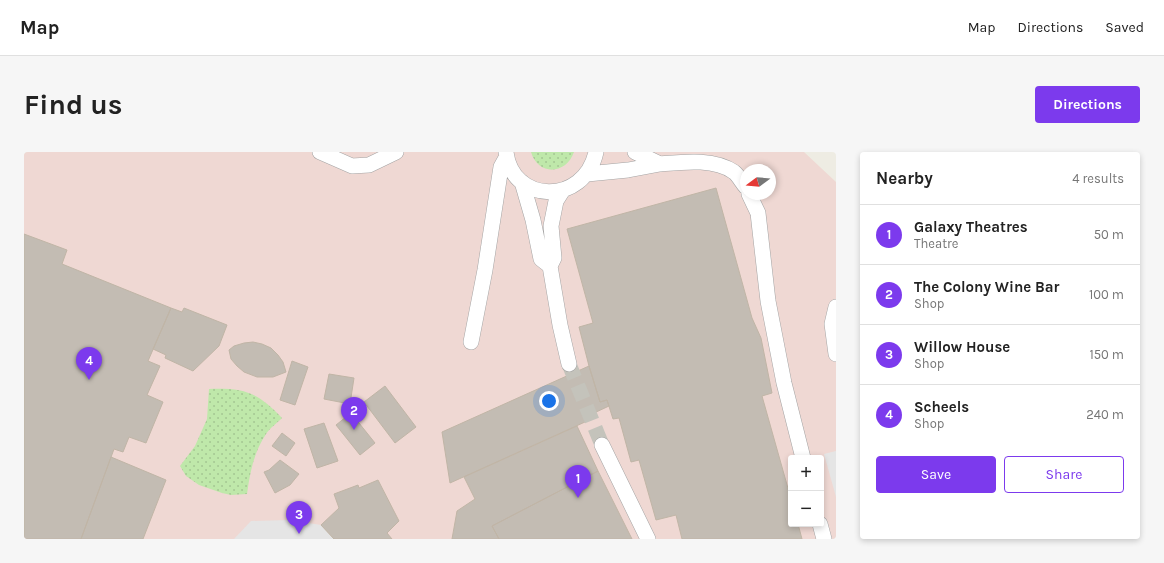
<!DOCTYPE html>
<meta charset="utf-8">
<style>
:root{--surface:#fff;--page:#f6f6f6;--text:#222;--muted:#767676;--line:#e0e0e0;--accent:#7c3aed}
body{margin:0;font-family:Karla,sans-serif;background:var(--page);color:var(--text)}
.controls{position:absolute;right:12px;bottom:12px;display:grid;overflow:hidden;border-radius:4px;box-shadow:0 2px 6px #0003}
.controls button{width:36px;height:36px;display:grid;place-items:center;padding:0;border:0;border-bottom:1px solid var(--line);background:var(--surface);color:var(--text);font:20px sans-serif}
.compass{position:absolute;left:716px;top:12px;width:36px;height:36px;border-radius:50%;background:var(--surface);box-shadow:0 2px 6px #0003;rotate:254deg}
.you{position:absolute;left:525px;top:249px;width:14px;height:14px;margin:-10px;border:3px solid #fff;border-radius:50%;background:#1a73e8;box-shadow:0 0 0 6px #1a73e833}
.badge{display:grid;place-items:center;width:26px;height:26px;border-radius:50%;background:var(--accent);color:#fff;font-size:13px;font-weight:700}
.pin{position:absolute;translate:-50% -33px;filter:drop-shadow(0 1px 2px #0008)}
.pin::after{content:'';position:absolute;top:21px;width:14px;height:12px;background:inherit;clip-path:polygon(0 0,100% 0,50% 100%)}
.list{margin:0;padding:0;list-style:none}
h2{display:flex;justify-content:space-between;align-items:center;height:52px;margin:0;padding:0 16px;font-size:17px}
h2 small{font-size:13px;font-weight:400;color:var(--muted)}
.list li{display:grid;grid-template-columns:26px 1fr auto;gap:12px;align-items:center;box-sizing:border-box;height:60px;padding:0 16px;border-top:1px solid var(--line)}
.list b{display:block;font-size:15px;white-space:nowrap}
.list p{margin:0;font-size:13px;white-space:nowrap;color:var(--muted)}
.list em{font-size:13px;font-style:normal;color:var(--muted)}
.actions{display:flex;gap:8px;padding:12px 16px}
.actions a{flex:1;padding:9px 0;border:1px solid var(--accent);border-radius:4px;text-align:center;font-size:14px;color:var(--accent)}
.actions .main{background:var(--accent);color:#fff}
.map{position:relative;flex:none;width:812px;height:387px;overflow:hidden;border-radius:4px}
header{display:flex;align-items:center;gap:24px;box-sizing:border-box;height:56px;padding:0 20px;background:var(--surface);border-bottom:1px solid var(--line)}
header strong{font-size:19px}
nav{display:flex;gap:22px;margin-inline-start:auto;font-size:14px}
.intro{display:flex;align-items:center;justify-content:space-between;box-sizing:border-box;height:96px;padding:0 24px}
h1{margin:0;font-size:28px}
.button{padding:10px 18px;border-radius:4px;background:var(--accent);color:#fff;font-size:14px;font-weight:700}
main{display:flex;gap:24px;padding:0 24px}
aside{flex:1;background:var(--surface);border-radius:4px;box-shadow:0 2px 6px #0003}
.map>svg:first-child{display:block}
.commercial{fill:#efd8d3;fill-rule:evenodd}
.grass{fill:url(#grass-dots)}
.parking{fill:#e5e5e5}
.building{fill:#c3bcb3;stroke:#c0b5a6}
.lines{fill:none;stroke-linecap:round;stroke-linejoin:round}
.minor-tunnel{stroke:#c4c3bb;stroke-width:15;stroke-dasharray:15 8;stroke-linecap:butt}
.minor-casing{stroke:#a4a4a4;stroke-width:16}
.minor{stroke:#fff;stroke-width:15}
</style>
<header>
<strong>Map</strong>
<nav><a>Map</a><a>Directions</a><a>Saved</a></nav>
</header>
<div class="intro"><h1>Find us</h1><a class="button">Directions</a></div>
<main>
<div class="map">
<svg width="812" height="387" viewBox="0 0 812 387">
<defs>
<pattern id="grass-dots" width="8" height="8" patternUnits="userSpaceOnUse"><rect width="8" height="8" fill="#bfe8aa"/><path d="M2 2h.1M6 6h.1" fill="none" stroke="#a4c792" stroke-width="1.8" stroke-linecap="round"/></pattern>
</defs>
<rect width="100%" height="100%" fill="#eeece3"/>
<path class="commercial" d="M0,0H780L812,30V387H0ZM722,18H746V42H722ZM767,306H797V372H767Z"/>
<path class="grass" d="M507,0H550C542,23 514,24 507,0Z
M185,237C221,236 233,240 258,266C253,271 246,276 242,282C230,300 226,320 223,342L207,343L198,341L175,333L162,324L156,314L171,294L183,267Z"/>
<path class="parking" d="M812,299V345L800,302Z
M265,368L297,373L310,387H210L227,369Z"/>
<path class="building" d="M692,36L728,166L737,186L748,241L738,244L767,347V372H774L778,387H658L652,363L632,368L615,308L607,310L595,266L589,267L583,248L576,250L565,214L555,175L569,171L543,77Z
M0,82L43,98L38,112L147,156L124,209L136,214L123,243L139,250L122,291L105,285L99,300L90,297L57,387H0Z
M147,156L158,160L160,156L203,173L195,194L169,219L141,206L142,203L129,197Z
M229,190L238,192L247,196L254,203L259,210L262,220L249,225H233L220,220L213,214L207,207L205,198L210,194L220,191Z
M268,209L284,215L271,253L256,248Z
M565,214L576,250L583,248L585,254L570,261L572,265L426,331L418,280Z
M305,222L330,226L326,252L300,247Z
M361,234L392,275L371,291L340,250Z
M327,261L351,291L336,303L312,273Z
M300,271L314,309L293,316L280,277Z
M553,274L574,319L468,374L475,387H428L433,359L451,347L440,325Z
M258,281L271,291L262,304L248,294Z
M87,305L142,328L119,387H57Z
M256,308L275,322L266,333L251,341L240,320L245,318Z
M574,319L608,387H475L468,374Z
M354,328L375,369L363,381L368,387H310L297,373L315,356L310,342L334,333L335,336Z"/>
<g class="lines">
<path class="minor-tunnel" d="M545,212L578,293"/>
<defs>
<path id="minor" d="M296,0L328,14L345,13L372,0
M482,0C488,52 560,54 572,0
M636,12C659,10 690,6 710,20C715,24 718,31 722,35
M563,22L604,18L636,12L611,0
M498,30L509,68L517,107L526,114L530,106L527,74L532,49L539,38
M725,42L734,61L744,149L760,231L779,306
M526,114L536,173L545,212
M812,155L808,172L812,202
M447,190L461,118L477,15L482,6
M578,293L624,387
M796,372L800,387"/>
</defs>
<use href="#minor" class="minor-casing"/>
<use href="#minor" class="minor"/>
</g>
</svg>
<div class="controls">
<button>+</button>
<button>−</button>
</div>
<svg class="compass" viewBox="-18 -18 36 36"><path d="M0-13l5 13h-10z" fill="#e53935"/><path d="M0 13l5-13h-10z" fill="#767676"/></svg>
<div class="you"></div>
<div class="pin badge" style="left:554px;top:346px">1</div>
<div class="pin badge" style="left:330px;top:278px">2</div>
<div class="pin badge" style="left:275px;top:382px">3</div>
<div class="pin badge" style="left:65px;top:228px">4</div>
</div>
<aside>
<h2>Nearby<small>4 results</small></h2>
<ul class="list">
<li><span class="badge">1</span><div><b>Galaxy Theatres</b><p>Theatre</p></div><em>50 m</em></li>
<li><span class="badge">2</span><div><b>The Colony Wine Bar</b><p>Shop</p></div><em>100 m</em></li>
<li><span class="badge">3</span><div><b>Willow House</b><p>Shop</p></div><em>150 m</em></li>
<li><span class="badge">4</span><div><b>Scheels</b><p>Shop</p></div><em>240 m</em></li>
</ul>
<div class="actions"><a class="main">Save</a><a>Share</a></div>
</aside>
</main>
